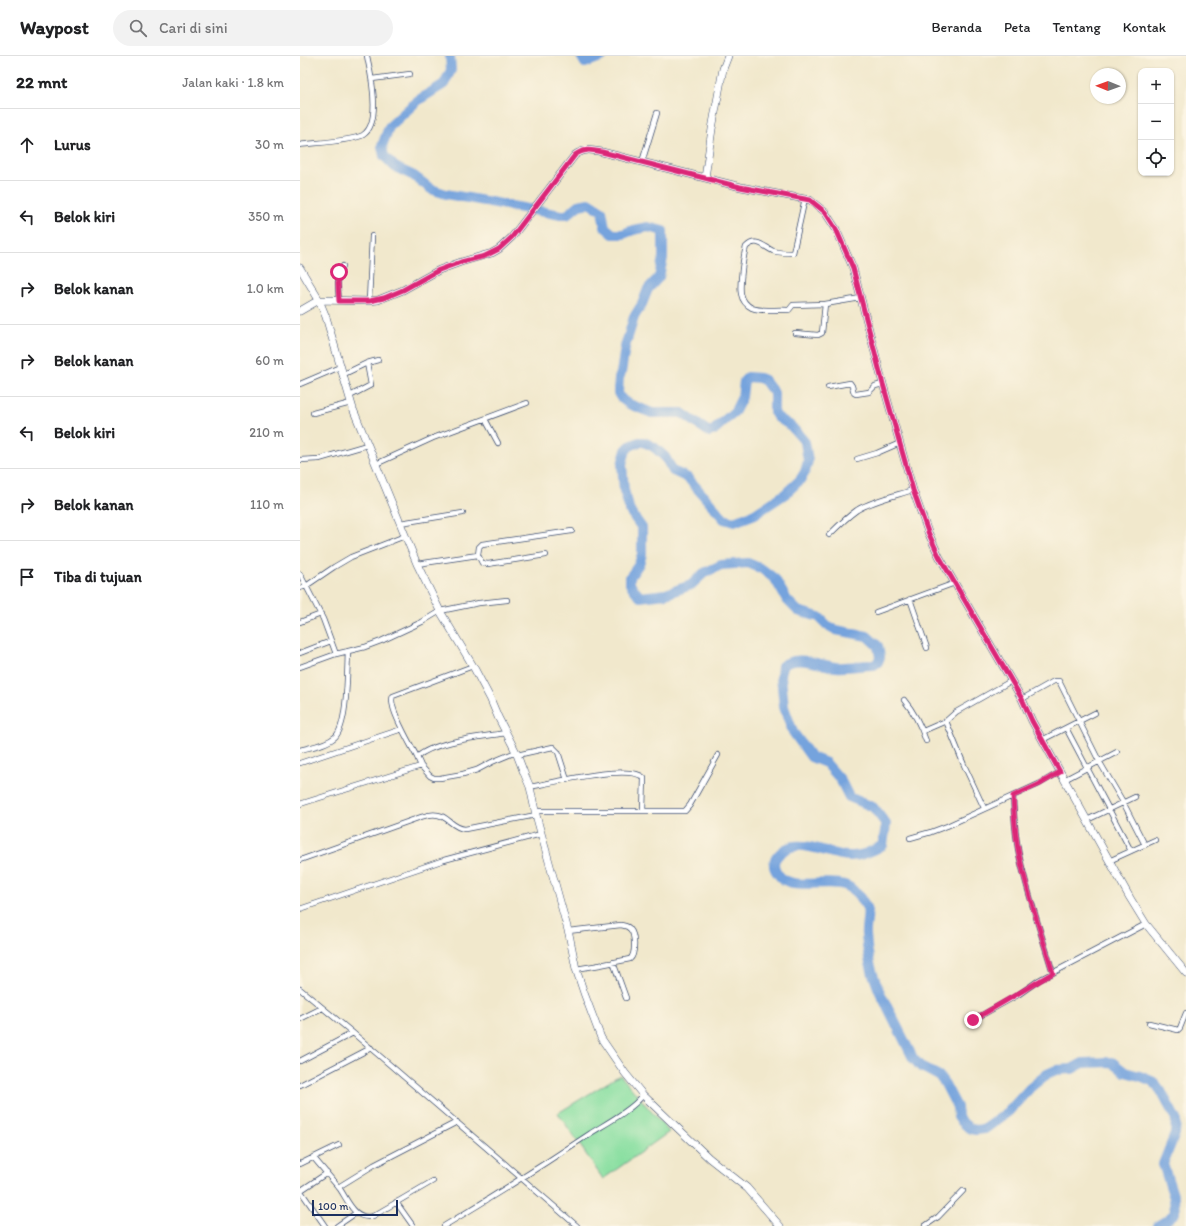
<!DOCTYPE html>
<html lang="id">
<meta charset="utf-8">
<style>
:root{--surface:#fff;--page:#f2f2f2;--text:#202124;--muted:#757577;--line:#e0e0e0}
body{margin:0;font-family:Itim,sans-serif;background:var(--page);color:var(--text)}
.controls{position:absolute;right:12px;top:12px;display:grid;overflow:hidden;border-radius:8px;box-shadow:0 1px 3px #0004}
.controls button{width:36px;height:36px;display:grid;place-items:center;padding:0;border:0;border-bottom:1px solid var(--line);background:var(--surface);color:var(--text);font:20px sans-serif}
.compass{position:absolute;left:790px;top:12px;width:36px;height:36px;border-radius:50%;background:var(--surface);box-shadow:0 1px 3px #0004;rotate:271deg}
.scale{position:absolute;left:12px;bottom:10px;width:86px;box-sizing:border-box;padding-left:4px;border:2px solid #1b2f5e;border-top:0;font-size:11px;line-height:14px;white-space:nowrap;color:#1b2f5e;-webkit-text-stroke:3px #fcf5e5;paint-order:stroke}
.stop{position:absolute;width:12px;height:12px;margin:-9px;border:3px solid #db2777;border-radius:50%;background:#fff}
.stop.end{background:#db2777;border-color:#fff;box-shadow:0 1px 4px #0008}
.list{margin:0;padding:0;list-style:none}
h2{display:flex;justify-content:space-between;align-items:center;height:52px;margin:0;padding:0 16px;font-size:17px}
h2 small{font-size:13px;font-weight:400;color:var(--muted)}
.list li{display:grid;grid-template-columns:26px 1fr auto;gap:12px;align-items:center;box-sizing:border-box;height:72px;padding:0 16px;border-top:1px solid var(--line)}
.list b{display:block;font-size:15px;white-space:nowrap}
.list em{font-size:13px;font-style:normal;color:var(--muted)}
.icon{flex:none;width:22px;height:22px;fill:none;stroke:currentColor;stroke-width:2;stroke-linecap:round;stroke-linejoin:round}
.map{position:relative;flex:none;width:886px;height:1170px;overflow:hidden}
header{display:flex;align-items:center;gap:24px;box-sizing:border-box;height:56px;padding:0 20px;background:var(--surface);border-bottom:1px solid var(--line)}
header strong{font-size:19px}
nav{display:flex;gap:22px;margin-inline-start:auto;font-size:14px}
.search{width:280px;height:36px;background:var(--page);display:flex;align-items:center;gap:10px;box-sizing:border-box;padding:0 14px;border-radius:22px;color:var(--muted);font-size:15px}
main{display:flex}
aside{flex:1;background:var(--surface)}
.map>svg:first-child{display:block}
.green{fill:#89dfa1;stroke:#528780}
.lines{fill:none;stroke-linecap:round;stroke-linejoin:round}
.river{stroke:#74a3dd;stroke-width:10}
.street-casing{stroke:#3b4b6e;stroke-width:6}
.secondary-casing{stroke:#3b4b6e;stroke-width:8}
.street{stroke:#fff;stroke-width:4.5}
.secondary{stroke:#fff;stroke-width:7}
.route{stroke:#db2777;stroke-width:5}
</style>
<header>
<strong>Waypost</strong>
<div class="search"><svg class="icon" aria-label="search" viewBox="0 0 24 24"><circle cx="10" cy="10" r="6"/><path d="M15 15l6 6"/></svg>Cari di sini</div>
<nav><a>Beranda</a><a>Peta</a><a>Tentang</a><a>Kontak</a></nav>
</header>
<main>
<aside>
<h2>22 mnt<small>Jalan kaki · 1.8 km</small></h2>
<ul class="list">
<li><svg class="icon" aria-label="ahead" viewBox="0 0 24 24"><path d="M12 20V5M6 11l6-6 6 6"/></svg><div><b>Lurus</b></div><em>30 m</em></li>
<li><svg class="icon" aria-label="left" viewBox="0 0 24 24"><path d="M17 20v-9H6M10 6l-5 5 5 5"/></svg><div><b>Belok kiri</b></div><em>350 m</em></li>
<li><svg class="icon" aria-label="right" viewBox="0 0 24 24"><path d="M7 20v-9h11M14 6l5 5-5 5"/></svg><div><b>Belok kanan</b></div><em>1.0 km</em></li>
<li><svg class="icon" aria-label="right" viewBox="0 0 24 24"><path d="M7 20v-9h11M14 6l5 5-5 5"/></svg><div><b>Belok kanan</b></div><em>60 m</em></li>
<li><svg class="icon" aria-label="left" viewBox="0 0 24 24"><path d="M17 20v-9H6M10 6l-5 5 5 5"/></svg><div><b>Belok kiri</b></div><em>210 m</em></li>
<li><svg class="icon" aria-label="right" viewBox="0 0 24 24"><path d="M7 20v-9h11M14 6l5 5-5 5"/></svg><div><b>Belok kanan</b></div><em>110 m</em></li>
<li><svg class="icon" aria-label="arrive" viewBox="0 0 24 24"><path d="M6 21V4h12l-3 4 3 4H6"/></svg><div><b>Tiba di tujuan</b></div></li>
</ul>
</aside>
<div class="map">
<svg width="886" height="1170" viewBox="0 0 886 1170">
<rect width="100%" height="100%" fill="#fcf5e5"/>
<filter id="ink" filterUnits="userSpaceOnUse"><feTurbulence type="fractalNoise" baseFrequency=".025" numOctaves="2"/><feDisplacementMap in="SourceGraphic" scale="8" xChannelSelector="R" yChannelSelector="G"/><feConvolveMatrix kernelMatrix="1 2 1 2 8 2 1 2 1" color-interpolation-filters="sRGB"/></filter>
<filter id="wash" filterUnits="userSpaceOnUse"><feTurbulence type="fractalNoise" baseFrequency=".012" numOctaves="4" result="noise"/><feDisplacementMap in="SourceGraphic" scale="16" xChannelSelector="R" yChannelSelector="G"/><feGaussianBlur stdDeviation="0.9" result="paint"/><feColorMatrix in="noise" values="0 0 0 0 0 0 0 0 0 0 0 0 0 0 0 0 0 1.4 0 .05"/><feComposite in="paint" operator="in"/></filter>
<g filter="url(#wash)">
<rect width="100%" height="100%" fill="#f1e8cc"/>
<path class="green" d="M320,1019L369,1076L303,1123L258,1057Z"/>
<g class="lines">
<path class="river" d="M150,0L151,14L144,28L117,45L89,71L82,90L84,100L95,111L114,120L131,133L146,138L261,159H267L279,149L289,147L302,155L305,171L313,178H323L333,174L348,171L363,175V202L359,221L348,233L342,248L334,261L325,291L321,317L319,322L318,337L321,342L329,348L352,357H382L409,376L414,374L435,355L442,341L444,325L448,321L459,322L464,324L474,337V356L477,361L491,370L505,386L508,405L505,416L500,424L485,438L455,458L434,466L424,463L388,422L373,415L365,401L354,391L344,386H339L330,390L326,394L322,408L324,434L330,455L342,472V498L339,508L330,521V528L340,541L366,538L391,529L404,517L421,509L448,507L462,513L475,523L487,544L498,555L519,561L527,569L536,574L567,580L578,590L580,601L578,606L574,609C562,609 548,612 536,611C519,609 497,598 482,610L481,620L484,651L493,676L511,701L526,707L540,723L549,741L573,751L586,768L583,789C573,795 561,801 549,800C525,799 494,776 476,802C472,808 474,813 478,818C491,839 539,817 554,835C558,838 565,848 567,852C569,858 565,872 566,879C567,895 571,915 577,929C580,938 585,946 589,954C597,970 605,986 613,1002L620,1010L639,1020L645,1028L657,1051L658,1061L661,1065L669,1072L675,1074L685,1073L708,1056L730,1032L747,1018L756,1014L772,1013L783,1007L812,1006L825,1016L840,1020L854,1026L861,1035L876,1063L875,1078L863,1108L874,1142L875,1157L867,1164L857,1170
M281,0L285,7L303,0"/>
</g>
</g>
<g filter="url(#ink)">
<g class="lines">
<defs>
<path id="street" d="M72,23L110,18
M0,89C14,87 53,85 63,79C82,67 71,18 67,0
M342,106L357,57
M505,142L493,197C487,197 479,197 473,195C463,190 456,181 446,191C444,198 443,206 442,213C441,227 436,244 452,252C461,256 477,253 487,254H489L493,249L525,248L561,242
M39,245C38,232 36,221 43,210
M69,245L72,180
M495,277L518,279L522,277L525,248
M42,319L67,307L78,304
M0,328L40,311
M528,331L550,327L552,330L554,337L556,338L569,336L575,330L583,328
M50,340L71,329L67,307
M13,357L51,347
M185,363L198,387
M557,403L577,397L600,387
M0,404L19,403L67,389
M76,408L133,382L227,347
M100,467L163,457
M529,479C538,470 547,461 557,454C574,444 594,440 613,434
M246,499L188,508L182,507L178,499L179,491L182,488L272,475
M117,508L178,499
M0,518L23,563L36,598
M0,532L6,530L34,511L51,501L105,480
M610,543L627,592
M576,556L655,527
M0,566L21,558
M0,597L31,585
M0,611L36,598L65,591L81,585L122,566L140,555L179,547L207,544
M722,643L754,625H759L799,705L823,746L845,789
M604,644C614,656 621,670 626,685
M646,665L664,709L684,752
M766,672L831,795
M623,675L646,665L656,656L711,625
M742,684L795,657
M0,694C11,691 26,689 35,681C48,669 47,613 48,595
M217,699L253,691L258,696L267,724
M117,701C111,689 87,650 93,640L173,610
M0,707L102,673
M121,710L130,720L134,722H140L163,718L177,714L192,706L216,696
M764,724L817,696
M230,731C250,727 330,707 344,722L343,755
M713,740C714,761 715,782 720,803C729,842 742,880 753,917
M0,748L121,710L117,701C135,685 182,681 206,677
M235,755H385L390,749L418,699
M787,764L835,741
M610,782L631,776L647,770L739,728L760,716
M0,804L121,761C127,759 133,758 138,759C149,761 152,772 165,773L236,759
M809,805L855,784
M0,853L144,804L241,778
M268,875L321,869C325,870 328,870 330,873C335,878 336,898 330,903L300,909L276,913
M313,906L326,942
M0,933L53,977L277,1170
M0,963L22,952
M673,964L718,939L739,924L846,868
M849,967L878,974L880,972L886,957
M0,1005L53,977
M0,1029L71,992
M13,1101L40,1133
M0,1108L39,1089
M133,1125L73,1160C55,1165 48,1145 40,1133V1130L74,1109L157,1066
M0,1134L25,1170
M0,1135L27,1117
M96,1146L113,1170
M37,1170L56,1157
M144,1170C194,1140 243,1109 291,1077C307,1067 333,1053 343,1039
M625,1170L638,1161L663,1135"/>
<path id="secondary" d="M405,122L412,73L423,13L428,0
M0,212L19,244L26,261L53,353L117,508L140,555L173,610L190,642L198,661L216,696L224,717L230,731L236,759L269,878L276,913L284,937L301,982L325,1017L343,1039L409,1102L447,1132L480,1170
M0,255L19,244L69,245L78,244L103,234L139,214L161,206L192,197L199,193L212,181L275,99C284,92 292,94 302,96L441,131L510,144L525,156L536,173L553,212L583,328L613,434L628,476L639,500L722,643L732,665L830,842L846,868L886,917"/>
</defs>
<use href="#street" class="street-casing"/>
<use href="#secondary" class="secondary-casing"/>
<use href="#street" class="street"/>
<use href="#secondary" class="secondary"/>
</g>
</g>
<g class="lines" filter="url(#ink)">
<path class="route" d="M39,216L38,227L39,245H69L84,242L103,234L139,214L161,206L185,200L199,193L212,181L275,99C284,92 292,94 302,96L440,131L510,144L525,156L536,173L553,212L583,328L613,434L628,476L639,500L722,643L732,665L760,716L740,728L713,740C714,761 715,782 720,803C729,842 742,880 753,917L673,964"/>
</g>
</svg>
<div class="controls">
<button>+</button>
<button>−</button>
<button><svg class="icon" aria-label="locate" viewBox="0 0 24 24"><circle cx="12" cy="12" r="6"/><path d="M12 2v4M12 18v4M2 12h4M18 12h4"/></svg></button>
</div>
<svg class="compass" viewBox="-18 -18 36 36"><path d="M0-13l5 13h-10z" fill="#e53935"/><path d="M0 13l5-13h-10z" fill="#757577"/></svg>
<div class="scale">100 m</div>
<div class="stop" style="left:39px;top:216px"></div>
<div class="stop end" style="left:673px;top:964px"></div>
</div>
</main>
